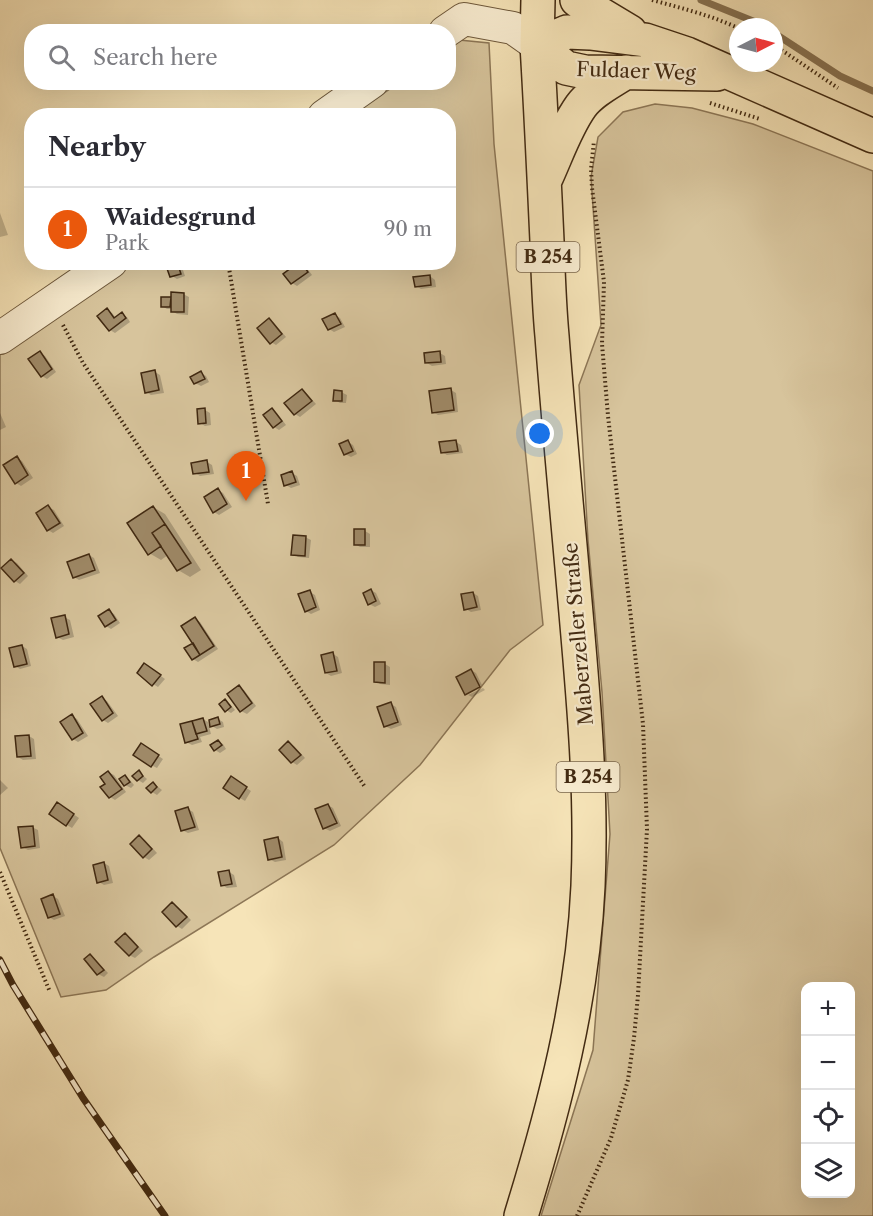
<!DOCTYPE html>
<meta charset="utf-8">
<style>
:root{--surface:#fff;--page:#f2f2f3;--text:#2b2b33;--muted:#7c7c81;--line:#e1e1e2;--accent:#ea580c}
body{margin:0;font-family:"Libre Caslon Text",serif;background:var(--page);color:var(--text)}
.controls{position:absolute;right:18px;bottom:18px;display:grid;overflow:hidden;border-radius:12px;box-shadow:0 6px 24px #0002}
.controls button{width:54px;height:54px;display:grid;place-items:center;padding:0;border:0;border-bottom:2px solid var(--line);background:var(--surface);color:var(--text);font:30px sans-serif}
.compass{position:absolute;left:729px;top:18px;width:54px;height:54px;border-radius:50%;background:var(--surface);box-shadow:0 6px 24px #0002;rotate:84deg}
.you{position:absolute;left:540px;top:434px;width:21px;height:21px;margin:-15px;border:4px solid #fff;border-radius:50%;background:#1a73e8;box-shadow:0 0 0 9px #1a73e833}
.badge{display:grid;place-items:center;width:39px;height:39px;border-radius:50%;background:var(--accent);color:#fff;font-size:20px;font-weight:700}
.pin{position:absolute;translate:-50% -50px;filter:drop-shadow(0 2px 3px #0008)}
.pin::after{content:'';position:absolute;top:32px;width:21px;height:18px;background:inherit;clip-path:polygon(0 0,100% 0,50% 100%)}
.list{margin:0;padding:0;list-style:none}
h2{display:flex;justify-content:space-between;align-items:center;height:78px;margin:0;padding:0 24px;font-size:26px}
h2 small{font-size:20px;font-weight:400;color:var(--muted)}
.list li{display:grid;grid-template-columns:39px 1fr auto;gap:18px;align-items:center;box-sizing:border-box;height:84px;padding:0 24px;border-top:2px solid var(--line)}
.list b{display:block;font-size:22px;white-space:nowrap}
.list p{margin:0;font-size:20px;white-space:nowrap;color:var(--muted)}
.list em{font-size:20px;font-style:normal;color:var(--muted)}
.icon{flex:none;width:33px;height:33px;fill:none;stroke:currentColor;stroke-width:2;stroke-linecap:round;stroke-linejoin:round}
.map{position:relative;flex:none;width:873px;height:1216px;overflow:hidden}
.search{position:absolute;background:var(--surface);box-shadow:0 6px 24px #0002;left:24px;top:24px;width:432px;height:66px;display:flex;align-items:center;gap:15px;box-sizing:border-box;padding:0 21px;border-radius:24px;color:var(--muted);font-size:22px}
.panel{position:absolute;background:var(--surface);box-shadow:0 6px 24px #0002;left:24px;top:108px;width:432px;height:162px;border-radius:24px}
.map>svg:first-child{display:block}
.green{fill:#d7c49c;stroke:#8c7656;stroke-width:1.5;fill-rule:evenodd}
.shadow{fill:#0003}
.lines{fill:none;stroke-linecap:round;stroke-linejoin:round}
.stream{stroke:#887353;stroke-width:7}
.building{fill:#9f8a68;stroke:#412911;stroke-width:1.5}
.minor-casing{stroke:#6e583b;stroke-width:34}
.major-casing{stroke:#412911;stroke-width:36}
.path{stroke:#412911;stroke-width:4;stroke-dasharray:1.5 3;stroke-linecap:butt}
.minor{stroke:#f9edd1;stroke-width:32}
.major{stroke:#f6e4b8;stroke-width:33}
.rail-casing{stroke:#412911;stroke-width:7}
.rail{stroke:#f9edd1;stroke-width:4.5;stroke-dasharray:14;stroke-linecap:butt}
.labels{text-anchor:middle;stroke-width:4.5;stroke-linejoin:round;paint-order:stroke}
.shield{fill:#f9edd1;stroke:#78644b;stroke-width:1.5}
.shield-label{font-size:18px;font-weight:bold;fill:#412911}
.street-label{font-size:20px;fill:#412911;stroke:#f9edd1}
</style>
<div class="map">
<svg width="873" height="1216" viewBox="0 0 873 1216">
<rect width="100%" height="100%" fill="#f6e4b8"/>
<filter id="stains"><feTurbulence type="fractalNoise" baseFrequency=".00333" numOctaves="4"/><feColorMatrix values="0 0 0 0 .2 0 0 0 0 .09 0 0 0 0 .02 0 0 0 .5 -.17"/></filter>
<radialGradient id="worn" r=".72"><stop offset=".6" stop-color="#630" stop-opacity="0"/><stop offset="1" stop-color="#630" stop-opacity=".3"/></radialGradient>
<path class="green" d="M449,39L489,43L494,144L543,625L510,650L420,765L334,845L154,957L106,990L61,997L0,848V352L133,263L448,262V116L351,115L399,83L448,82Z
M655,104L692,108L753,124L873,171V1216H541L593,1050L610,834L602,692L588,540L579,385L601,325L591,177L598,137L623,112ZM806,986H850V1194H806Z"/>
<path class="shadow" d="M0,213L8,235L0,237Z
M172,262H178L181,264L185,276L177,279L172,276Z
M301,264L306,267L312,275L297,286L292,283Z
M430,276L435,280L436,287L421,289L416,286Z
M183,294L189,297L188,315L177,314L172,311V309H167L162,306V299H172Z
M107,310L112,313L116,318L122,314L127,317L130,322L115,333L110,330Z
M335,315L340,318L345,327L334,332L329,329Z
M269,320L274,323L286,337L276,345L271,342Z
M40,353L45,356L56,372L47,379L42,376Z
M440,353L445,356L446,364L432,366L427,363Z
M155,372L160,375L164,393L151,395L146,392Z
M201,373L206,376L209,382L201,386L195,383Z
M451,390L456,393L458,412L438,415L433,412Z
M302,391L307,394L316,404L300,417L295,414Z
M341,392L347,395L346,403H340L335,400Z
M205,410L210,413L211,425L205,426L200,423Z
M272,410L277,413L286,425L279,430L274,427Z
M0,413L6,427L0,430Z
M348,442L353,445L357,454L351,457L345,454Z
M456,442L461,445L463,453L447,455L442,452Z
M17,458L22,461L33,478L21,486L16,483Z
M207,462L212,465L214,474L200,476L195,473Z
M292,473L297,476L300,485L291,488L286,485Z
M218,490L223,493L232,507L219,515L214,512Z
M48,507L54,510L64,526L53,533L48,530Z
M153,507L165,514L201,570L190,577L178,570L168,555L161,560L149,553Z
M365,531L370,534V547H360L355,544Z
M305,537L311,540L309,558L298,557L293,554Z
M89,555L94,558L100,573L79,580L74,577Z
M11,560L17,563L28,576L20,584L15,581Z
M371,590L376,593L381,604L375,607L369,604Z
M310,592L315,595L320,610L311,614L306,611Z
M473,593L478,596L481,610L471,612L466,609Z
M109,611L114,614L120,623L111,629L106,626Z
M64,617L70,620L74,637L63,640L57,637Z
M195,619L200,622L218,649L198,662L193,659Z
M22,646L27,649L31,666L20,669L15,666Z
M333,654L338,657L342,673L331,676L326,673Z
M385,664L390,667V685L380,684L375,681Z
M150,668L165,679L158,687L153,684Z
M471,670L476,673L482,685L467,692V694H466Z
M239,687L244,690L256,706L247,714L241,711Z
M483,688L485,690L472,697L468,695Z
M102,698L107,701L118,716L108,723L103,720Z
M225,701L230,704L235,710L231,713L226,710Z
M391,704L396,707L402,725L391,729L385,726Z
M72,716L77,719L88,736L78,742L73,739Z
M203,719L208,722L211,734L200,737L202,742L192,745L186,742Z
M218,719L223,722L224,727L217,729L212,726Z
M29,736L34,739L36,759L23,760L18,757Z
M218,741L223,744L226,749L220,753L215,750L212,746Z
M288,743L294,746L305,758L297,765L292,762L281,750Z
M142,745L163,759L157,768L151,765Z
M108,772L114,775L126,792L115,800L110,797Z
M139,772L147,779L143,783L138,780Z
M125,777L130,780L134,785L131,788L125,785L121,780Z
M0,780L8,788L0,795Z
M236,781L251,791L245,801L240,798Z
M153,783L162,790L157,795L152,792Z
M328,805L333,808L341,826L330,831L324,828Z
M63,807L79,818L72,828L67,825Z
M188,809L193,812L199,830L188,833L182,830Z
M32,827L38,830L40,848L28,850L22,847Z
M139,837L145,840L157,853L149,860L144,857Z
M278,838L283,842L286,860L275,862L269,859Z
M104,863L109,866L113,883L104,885L99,882Z
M229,872L234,875L237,887L227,888L222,885Z
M53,896L58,899L65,916L54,920L49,917Z
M172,904L178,907L191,920L182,929L177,926Z
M125,935L131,938L143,951L135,958L129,955Z
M90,956L95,959L108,973L104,977L98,974L86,959Z"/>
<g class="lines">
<path class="stream" d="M701,0L758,23L765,27
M774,33L840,76L873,91"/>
</g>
<path class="building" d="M177,262L181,274L170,277L165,263Z
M299,262H301L308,272L291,284L283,274Z
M430,275L431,285L415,287L413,277Z
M171,292L184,293V312H171Z
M161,297H171L170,307H161Z
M107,308L114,318L122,312L126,318L109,331L97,316Z
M335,313L341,324L328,330L322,319Z
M269,318L282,334L270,344L257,328Z
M40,351L52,369L41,377L28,359Z
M440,351L441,362L425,363L424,353Z
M155,370L159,390L145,393L141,373Z
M201,371L205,379L194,384L190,377Z
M451,388L454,410L432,413L429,391Z
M302,389L312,401L294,415L284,403Z
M334,390L342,391V401H333Z
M205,408L206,423L198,424L197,409Z
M272,408L282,421L273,428L263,415Z
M348,440L353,451L344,455L339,444Z
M456,440L458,451L441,453L439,442Z
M17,456L28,475L15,484L3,465Z
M207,460L209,472L193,474L191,463Z
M292,471L296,482L284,486L281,475Z
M218,488L227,504L213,513L204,497Z
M48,505L60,523L47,531L36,513Z
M153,506L165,524L152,533L161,546L148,555L127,523Z
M165,524L191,563L177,571L152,533Z
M354,529H365V545H354Z
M293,535L306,536L305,556L291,555Z
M89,554L95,570L73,578L67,562Z
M11,559L24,573L14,582L1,568Z
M371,589L376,601L368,605L363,593Z
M310,590L316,607L305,612L298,594Z
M473,592L477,607L464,610L461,594Z
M109,609L116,620L105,627L98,616Z
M65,615L69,634L56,638L51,618Z
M195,617L214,646L200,655L181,626Z
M193,643L200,655L192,660L184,648Z
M22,645L27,664L14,667L9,648Z
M333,652L337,671L325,673L321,655Z
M374,662H385V683L374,682Z
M144,663L161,675L152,686L137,673Z
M471,669L480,687L465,695L456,677Z
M239,685L252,703L240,712L227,694Z
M102,696L113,713L102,721L90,704Z
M225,699L231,707L225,712L219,704Z
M391,702L398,722L384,727L377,707Z
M72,714L83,733L72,740L60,722Z
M218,717L220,724L210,727L209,720Z
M203,718L207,731L196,734L192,721Z
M192,721L198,739L185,743L180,724Z
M29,735L31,756L17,757L15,736Z
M218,740L222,745L214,751L210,745Z
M288,741L301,755L291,763L279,750Z
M141,743L159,755L151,767L133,755Z
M139,770L143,776L137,781L132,776Z
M108,771L122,789L109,798L100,787L105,784L100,777Z
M125,775L130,782L124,786L119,779Z
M231,776L247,787L239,799L223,788Z
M153,782L157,787L151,793L146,788Z
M57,802L74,814L66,826L49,814Z
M328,804L337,823L323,829L315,809Z
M188,807L195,827L181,831L175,811Z
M33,826L35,846L21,848L18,827Z
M139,835L152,849L143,858L130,844Z
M278,837L282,857L268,860L264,840Z
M104,862L108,880L97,883L93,865Z
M229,870L232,884L221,886L218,872Z
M53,894L60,914L48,918L41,899Z
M172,902L187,917L176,927L162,912Z
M125,933L138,947L129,956L115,942Z
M90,954L104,970L97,975L84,959Z"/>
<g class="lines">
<defs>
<path id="minor" d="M445,32L464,19L513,28L537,45
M324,116L372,82
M0,338L111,262"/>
<path id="major" d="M577,0L630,32
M537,45L567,32L590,33L645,40L687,54L873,136
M537,45L566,68L585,72L717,74
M546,178C557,154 566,127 581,106C592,91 611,82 626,72
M521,1216C554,1109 583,999 588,886C592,794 584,704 576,613C568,521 559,428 552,336C549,304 548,272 547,241C544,176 541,110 537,45L538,0"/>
</defs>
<use href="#minor" class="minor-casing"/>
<use href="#major" class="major-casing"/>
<path class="path" d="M652,0C681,8 710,15 738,28
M774,45L838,88
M710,103L760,119
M228,262L268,504
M63,325L83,363L365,787
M0,872L50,992
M577,1216L611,1138L628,1080L634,1038L638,995L647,829L643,724L608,416L602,344L604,282L592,188L591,169L594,141"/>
<use href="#minor" class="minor"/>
<use href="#major" class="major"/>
<defs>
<path id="rail" d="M0,960L13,985L83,1098L165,1216"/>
</defs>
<use href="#rail" class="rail-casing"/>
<use href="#rail" class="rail"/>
</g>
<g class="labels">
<g class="shield">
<rect x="516.5" y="242" width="63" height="30" rx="4.5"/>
<rect x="556.5" y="762" width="63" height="30" rx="4.5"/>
</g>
<g class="shield-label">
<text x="548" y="263">B 254</text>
<text x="588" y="783">B 254</text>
</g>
<g class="street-label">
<text transform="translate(636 71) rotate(2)" y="7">Fuldaer Weg</text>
<text transform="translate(578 634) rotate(-95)" y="7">Maberzeller Straße</text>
</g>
</g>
<rect width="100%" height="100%" filter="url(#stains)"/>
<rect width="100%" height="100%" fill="url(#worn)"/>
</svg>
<div class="controls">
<button>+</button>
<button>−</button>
<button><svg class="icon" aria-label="locate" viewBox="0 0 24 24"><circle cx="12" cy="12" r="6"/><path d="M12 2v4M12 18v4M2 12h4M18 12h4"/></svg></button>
<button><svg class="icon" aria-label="layers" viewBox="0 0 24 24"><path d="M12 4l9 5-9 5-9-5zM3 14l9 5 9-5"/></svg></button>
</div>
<svg class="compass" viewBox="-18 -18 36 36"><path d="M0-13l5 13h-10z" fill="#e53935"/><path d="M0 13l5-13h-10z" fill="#7c7c81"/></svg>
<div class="you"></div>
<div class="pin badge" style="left:246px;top:501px">1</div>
<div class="search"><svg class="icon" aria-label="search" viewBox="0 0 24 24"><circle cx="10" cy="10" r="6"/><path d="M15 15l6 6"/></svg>Search here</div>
<section class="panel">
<h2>Nearby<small></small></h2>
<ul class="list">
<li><span class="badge">1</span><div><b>Waidesgrund</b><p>Park</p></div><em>90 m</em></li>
</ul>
</section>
</div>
